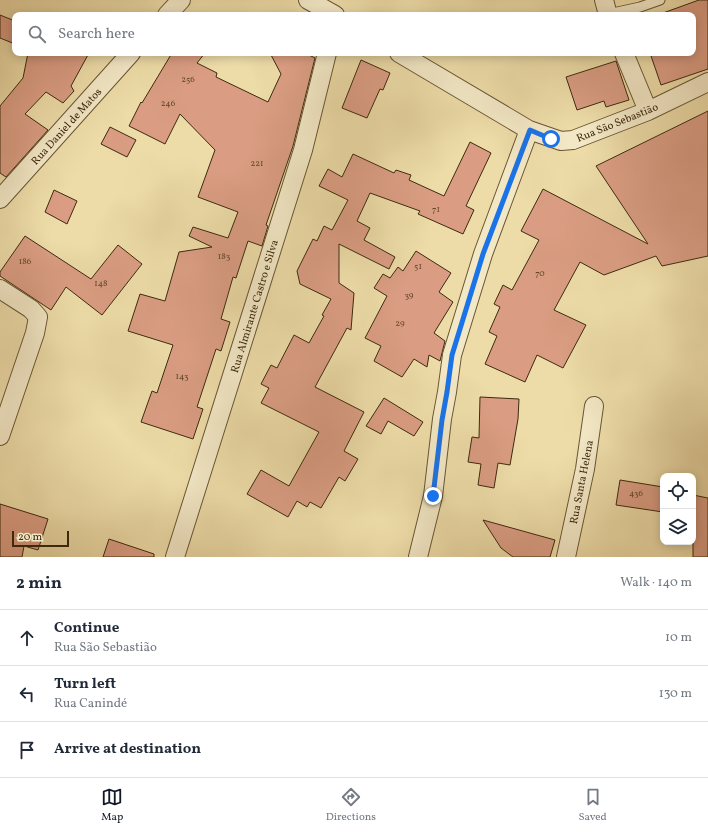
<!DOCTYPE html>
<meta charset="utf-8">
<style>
:root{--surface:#fff;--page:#f6f6f7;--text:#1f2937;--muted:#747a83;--line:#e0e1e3;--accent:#111827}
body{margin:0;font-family:Vollkorn,serif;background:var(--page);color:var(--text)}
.controls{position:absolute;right:12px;bottom:12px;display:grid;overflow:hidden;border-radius:8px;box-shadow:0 2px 10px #0003}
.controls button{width:36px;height:36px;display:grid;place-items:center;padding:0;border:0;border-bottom:1px solid var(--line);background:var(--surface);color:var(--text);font:20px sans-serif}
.scale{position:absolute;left:12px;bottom:10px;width:57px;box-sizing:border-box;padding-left:4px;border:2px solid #3d2a0e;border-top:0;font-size:11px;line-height:14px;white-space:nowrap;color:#3d2a0e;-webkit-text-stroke:3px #f3e8c6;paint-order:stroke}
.stop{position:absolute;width:12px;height:12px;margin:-9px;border:3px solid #1a73e8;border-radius:50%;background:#fff}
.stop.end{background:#1a73e8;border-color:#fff;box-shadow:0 1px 4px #0008}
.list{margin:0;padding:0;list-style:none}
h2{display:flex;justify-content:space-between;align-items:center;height:52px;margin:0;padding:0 16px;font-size:17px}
h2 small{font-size:13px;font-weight:400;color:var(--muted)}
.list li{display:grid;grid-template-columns:26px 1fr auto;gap:12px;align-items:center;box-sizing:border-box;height:56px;padding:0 16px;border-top:1px solid var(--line)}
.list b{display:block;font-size:15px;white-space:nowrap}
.list p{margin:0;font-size:13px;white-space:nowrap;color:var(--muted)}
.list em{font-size:13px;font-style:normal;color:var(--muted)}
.icon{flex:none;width:22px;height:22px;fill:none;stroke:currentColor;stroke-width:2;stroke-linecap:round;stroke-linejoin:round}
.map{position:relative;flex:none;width:708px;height:557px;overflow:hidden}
.search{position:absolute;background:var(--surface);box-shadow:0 2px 10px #0003;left:12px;right:12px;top:12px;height:44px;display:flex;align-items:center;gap:10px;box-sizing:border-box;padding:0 14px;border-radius:8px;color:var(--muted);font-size:15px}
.sheet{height:220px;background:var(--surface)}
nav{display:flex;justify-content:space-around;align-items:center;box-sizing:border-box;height:56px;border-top:1px solid var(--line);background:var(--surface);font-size:11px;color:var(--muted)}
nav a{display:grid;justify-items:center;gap:2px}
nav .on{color:var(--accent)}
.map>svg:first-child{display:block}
.building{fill:#da9d83;stroke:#3d2a0e}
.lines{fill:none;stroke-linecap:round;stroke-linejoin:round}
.service-casing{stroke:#695634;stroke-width:11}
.minor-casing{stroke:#695634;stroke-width:20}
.service{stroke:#f3e8c6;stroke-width:9}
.minor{stroke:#f3e8c6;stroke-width:18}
.route{stroke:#1a73e8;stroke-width:5}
.labels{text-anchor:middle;stroke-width:3.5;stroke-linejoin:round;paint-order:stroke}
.number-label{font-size:9px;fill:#64472b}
.street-label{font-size:11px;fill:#3d2a0e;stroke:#f3e8c6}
</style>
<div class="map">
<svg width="708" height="557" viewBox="0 0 708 557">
<rect width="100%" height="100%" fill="#eddca8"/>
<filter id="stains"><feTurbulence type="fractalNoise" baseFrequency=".005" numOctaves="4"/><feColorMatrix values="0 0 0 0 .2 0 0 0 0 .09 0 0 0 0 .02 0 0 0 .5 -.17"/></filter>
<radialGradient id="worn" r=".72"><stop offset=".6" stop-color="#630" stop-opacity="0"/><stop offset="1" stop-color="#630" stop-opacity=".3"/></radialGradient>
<path class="building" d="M699,0H708V69L661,85L650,53H693V15H663V13Z
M0,15L15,21V44L0,38Z
M28,53H89L71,86L74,91L63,103L46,92L25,114L48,130L6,177L0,173V106L23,78Z
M172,53H205L197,63L217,73L216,77L268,102L281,74L270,53H305L315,58L293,146L266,225L268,226L262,246L248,241L236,278L233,277L221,319L230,322L221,351L216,349L197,407L203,409L193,439L141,422L152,391L157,393L173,345L128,331L140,294L165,301L179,252L212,247L189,236L193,227L228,238L238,212L198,197L215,150L180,114L165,144L129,126L141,102L142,103Z
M361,60L390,73L383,90L380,89L367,118L342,108Z
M616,61L629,100L606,107L604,101L577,110L566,77Z
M708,111V256L662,266L656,256L604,275L580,262L554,310L586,325L563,368L537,355L525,382L485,364L497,336L489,332L500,307L494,304L503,285L512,290L539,240L521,231L543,189L648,244L596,166Z
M110,127L136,140L127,157L101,144Z
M470,142L491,153L466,206L474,210L463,234L418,214L420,211L370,193L357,221L370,228L364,240L395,257L389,269L339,244V283L354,293L351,330L347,328L315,387L364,412L344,451L358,459L345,481L339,477L321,508L310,502L307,507L297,501L288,517L247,494L261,470L289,486L319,432L261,403L269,388L261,384L271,365L277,368L294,335L309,343L324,316L322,315L331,299L300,284L297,271L313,239L317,241L324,226L332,230L348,200L319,186L328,169L342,177L353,154L394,173L396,170L411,175L409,180L444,196Z
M54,190L77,201L67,224L45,212Z
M25,236L91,279L118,245L142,264L102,315L66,287L51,310L0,276V272Z
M416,251L451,273L439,292L453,302L434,333L445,341L440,361L429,355L427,367L414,359L402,377L374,361L381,346L365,338L387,296L374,288L383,274L390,278L398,267L403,271Z
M480,397L519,399L518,419L510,465L498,463L494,488L478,485L481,464L468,462L472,437L479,438Z
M384,398L423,422L414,436L388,421L381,434L366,426Z
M620,480L663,487V512L616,505Z
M693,495L708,498V557H693Z
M0,504L48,519L38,550L24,546L22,557H0Z
M483,520L555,540L550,557H513L501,548Z
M109,539L154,554V557H103Z"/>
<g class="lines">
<defs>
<path id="service" d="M608,14L640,7L660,0"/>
<path id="minor" d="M308,0L335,15
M604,0L608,15
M167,15L181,0
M399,53L529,130L561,141L573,140L648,111L708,82
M624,53L648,111
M0,199L131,53
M0,289L31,309L38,317L35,333L0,436
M175,557L303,150L327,53
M418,557L433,496L442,419L447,392L452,355L483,254L529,130
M566,557L585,469L594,406"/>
</defs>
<use href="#service" class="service-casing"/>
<use href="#minor" class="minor-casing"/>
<use href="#service" class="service"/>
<use href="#minor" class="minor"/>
</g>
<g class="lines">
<path class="route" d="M433,496L442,420L447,392L452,355L483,254L530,130L551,139"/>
</g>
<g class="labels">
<g class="number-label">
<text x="188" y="82">256</text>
<text x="168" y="106">246</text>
<text x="257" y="166">221</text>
<text x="436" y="212">71</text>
<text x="224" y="259">183</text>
<text x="25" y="264">186</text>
<text x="418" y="269">51</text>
<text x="540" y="276">70</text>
<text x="101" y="286">148</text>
<text x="409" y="298">39</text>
<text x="400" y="326">29</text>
<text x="182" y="379">143</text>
<text x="636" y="496">436</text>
</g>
<g class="street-label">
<text transform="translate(617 122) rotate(-22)" y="4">Rua São Sebastião</text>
<text transform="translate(66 126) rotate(-48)" y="4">Rua Daniel de Matos</text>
<text transform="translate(254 306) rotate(-73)" y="4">Rua Almirante Castro e Silva</text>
<text transform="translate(581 482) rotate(-79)" y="4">Rua Santa Helena</text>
</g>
</g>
<rect width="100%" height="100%" filter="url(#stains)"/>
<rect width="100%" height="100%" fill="url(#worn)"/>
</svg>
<div class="controls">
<button><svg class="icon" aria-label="locate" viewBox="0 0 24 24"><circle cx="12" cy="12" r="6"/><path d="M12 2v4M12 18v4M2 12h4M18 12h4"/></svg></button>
<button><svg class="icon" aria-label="layers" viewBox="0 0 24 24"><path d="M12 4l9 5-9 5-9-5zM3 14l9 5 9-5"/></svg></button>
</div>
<div class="scale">20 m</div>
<div class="stop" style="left:551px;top:139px"></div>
<div class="stop end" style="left:433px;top:496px"></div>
<div class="search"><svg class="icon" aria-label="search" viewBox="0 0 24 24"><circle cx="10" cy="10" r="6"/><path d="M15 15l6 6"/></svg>Search here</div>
</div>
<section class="sheet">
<h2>2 min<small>Walk · 140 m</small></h2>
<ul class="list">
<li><svg class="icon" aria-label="ahead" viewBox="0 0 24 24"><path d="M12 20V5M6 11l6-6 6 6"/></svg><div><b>Continue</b><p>Rua São Sebastião</p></div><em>10 m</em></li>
<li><svg class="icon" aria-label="left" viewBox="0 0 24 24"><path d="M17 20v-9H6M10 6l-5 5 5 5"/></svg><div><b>Turn left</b><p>Rua Canindé</p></div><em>130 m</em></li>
<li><svg class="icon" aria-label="arrive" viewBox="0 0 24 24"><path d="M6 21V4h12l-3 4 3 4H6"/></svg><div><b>Arrive at destination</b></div></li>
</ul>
</section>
<nav>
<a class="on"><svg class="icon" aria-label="map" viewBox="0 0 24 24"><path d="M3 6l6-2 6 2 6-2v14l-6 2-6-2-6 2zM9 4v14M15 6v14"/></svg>Map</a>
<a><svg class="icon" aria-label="directions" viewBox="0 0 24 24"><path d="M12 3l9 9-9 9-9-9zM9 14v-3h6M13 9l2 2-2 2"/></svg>Directions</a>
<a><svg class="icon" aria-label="saved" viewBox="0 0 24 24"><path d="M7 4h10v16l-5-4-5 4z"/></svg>Saved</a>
</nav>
